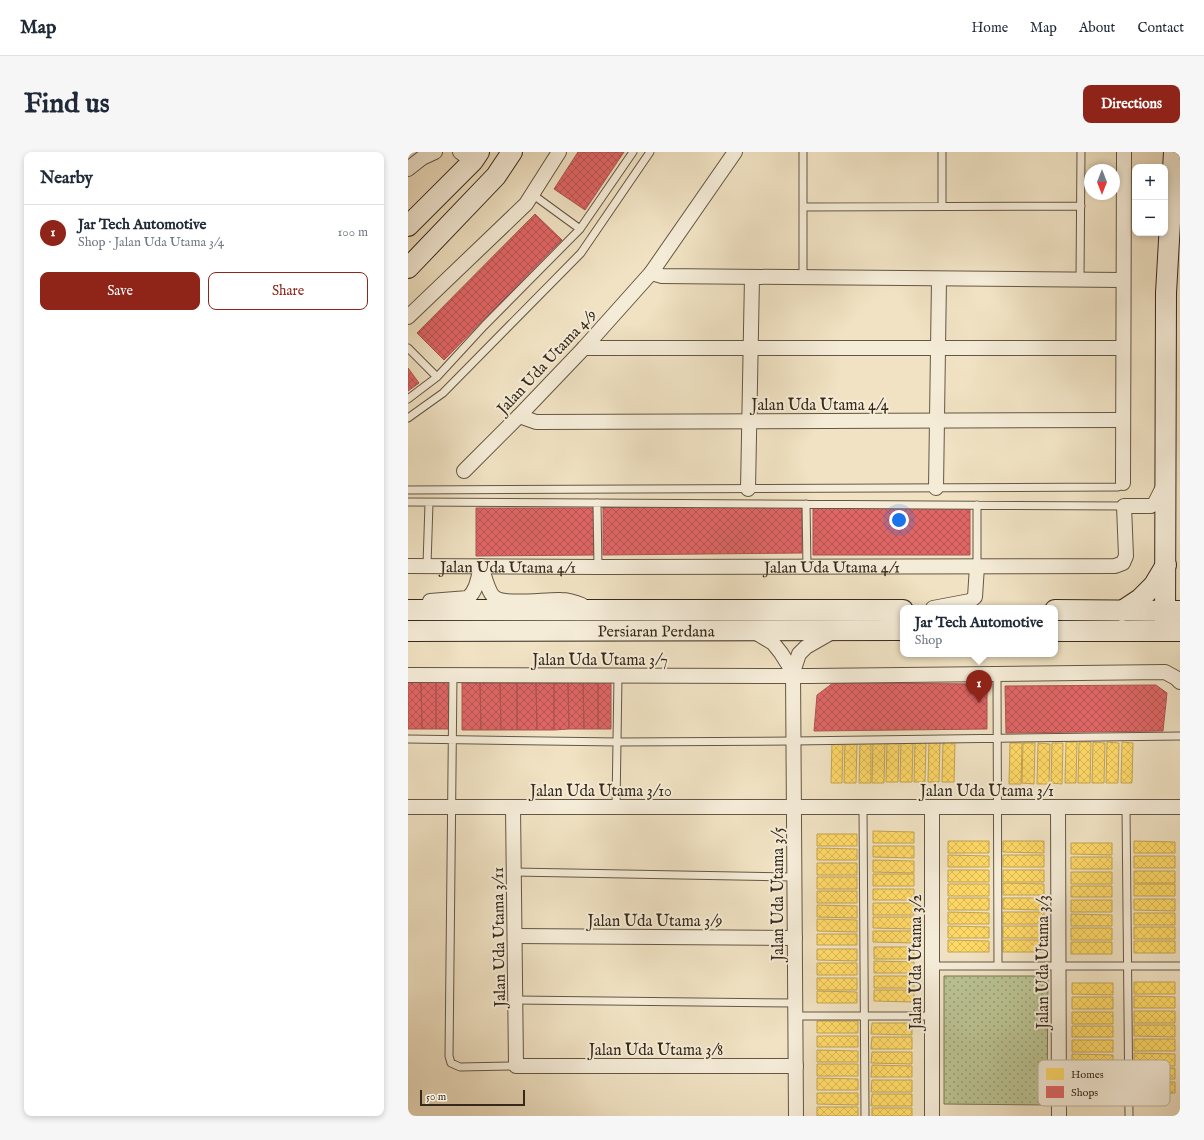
<!DOCTYPE html>
<meta charset="utf-8">
<style>
:root{--surface:#fff;--page:#f6f6f7;--text:#1f2937;--muted:#747a83;--line:#e0e1e3;--accent:#8f2418}
body{margin:0;font-family:"IM FELL English",serif;background:var(--page);color:var(--text)}
.controls{position:absolute;right:12px;top:12px;display:grid;overflow:hidden;border-radius:8px;box-shadow:0 2px 6px #0003}
.controls button{width:36px;height:36px;display:grid;place-items:center;padding:0;border:0;border-bottom:1px solid var(--line);background:var(--surface);color:var(--text);font:20px sans-serif}
.compass{position:absolute;left:676px;top:12px;width:36px;height:36px;border-radius:50%;background:var(--surface);box-shadow:0 2px 6px #0003;rotate:180deg}
.scale{position:absolute;left:12px;bottom:10px;width:105px;box-sizing:border-box;padding-left:4px;border:2px solid #36291b;border-top:0;font-size:11px;line-height:14px;white-space:nowrap;color:#36291b;-webkit-text-stroke:3px #f5ecd8;paint-order:stroke}
.you{position:absolute;left:491px;top:368px;width:14px;height:14px;margin:-10px;border:3px solid #fff;border-radius:50%;background:#1a73e8;box-shadow:0 0 0 6px #1a73e833}
.badge{display:grid;place-items:center;width:26px;height:26px;border-radius:50%;background:var(--accent);color:#fff;font-size:13px;font-weight:700}
.pin{position:absolute;translate:-50% -33px;filter:drop-shadow(0 1px 2px #0008)}
.pin::after{content:'';position:absolute;top:21px;width:14px;height:12px;background:inherit;clip-path:polygon(0 0,100% 0,50% 100%)}
.popup{position:absolute;left:492px;top:453px;width:158px;height:52px;box-sizing:border-box;display:grid;place-content:center;border-radius:8px;background:var(--surface);filter:drop-shadow(0 1px 3px #0005);font-size:13px;white-space:nowrap;color:var(--muted)}
.popup b{font-size:15px;color:var(--text)}
.popup::after{content:'';position:absolute;left:50%;top:100%;margin-left:-8px;border:8px solid transparent;border-top-color:var(--surface)}
.list{margin:0;padding:0;list-style:none}
h2{display:flex;justify-content:space-between;align-items:center;height:52px;margin:0;padding:0 16px;font-size:17px}
h2 small{font-size:13px;font-weight:400;color:var(--muted)}
.list li{display:grid;grid-template-columns:26px 1fr auto;gap:12px;align-items:center;box-sizing:border-box;height:56px;padding:0 16px;border-top:1px solid var(--line)}
.list b{display:block;font-size:15px;white-space:nowrap}
.list p{margin:0;font-size:13px;white-space:nowrap;color:var(--muted)}
.list em{font-size:13px;font-style:normal;color:var(--muted)}
.actions{display:flex;gap:8px;padding:12px 16px}
.actions a{flex:1;padding:9px 0;border:1px solid var(--accent);border-radius:8px;text-align:center;font-size:14px;color:var(--accent)}
.actions .main{background:var(--accent);color:#fff}
.map{position:relative;flex:none;width:772px;height:964px;overflow:hidden;border-radius:8px}
header{display:flex;align-items:center;gap:24px;box-sizing:border-box;height:56px;padding:0 20px;background:var(--surface);border-bottom:1px solid var(--line)}
header strong{font-size:19px}
nav{display:flex;gap:22px;margin-inline-start:auto;font-size:14px}
.intro{display:flex;align-items:center;justify-content:space-between;box-sizing:border-box;height:96px;padding:0 24px}
h1{margin:0;font-size:28px}
.button{padding:10px 18px;border-radius:8px;background:var(--accent);color:#fff;font-size:14px;font-weight:700}
main{display:flex;gap:24px;padding:0 24px}
aside{flex:1;background:var(--surface);border-radius:8px;box-shadow:0 2px 6px #0003}
.map>svg:first-child{display:block}
.park{fill:url(#park-dots);stroke:#787657}
.homes{fill:url(#homes-cross-hatch);stroke:#c3a450}
.shops{fill:url(#shops-cross-hatch);stroke:#ad5450}
.lines{fill:none;stroke-linecap:round;stroke-linejoin:round}
.lane-casing{stroke:#645745;stroke-width:9}
.street-casing{stroke:#645745;stroke-width:16}
.secondary-casing{stroke:#36291b;stroke-width:22}
.lane{stroke:#f5ecd8;stroke-width:7}
.street{stroke:#f5ecd8;stroke-width:14}
.secondary{stroke:#f5ecd8;stroke-width:20}
.labels{text-anchor:middle;stroke-width:4;stroke-linejoin:round;paint-order:stroke}
.street-label{font-size:16px;fill:#36291b;stroke:#f5ecd8}
.key{fill:#f5ecd8;stroke:#bcb29f;stroke-width:1}
.key-label{font-size:11px;fill:#36291b}
</style>
<header>
<strong>Map</strong>
<nav><a>Home</a><a>Map</a><a>About</a><a>Contact</a></nav>
</header>
<div class="intro"><h1>Find us</h1><a class="button">Directions</a></div>
<main>
<aside>
<h2>Nearby<small></small></h2>
<ul class="list">
<li><span class="badge">1</span><div><b>Jar Tech Automotive</b><p>Shop · Jalan Uda Utama 3/4</p></div><em>100 m</em></li>
</ul>
<div class="actions"><a class="main">Save</a><a>Share</a></div>
</aside>
<div class="map">
<svg width="772" height="964" viewBox="0 0 772 964">
<defs>
<pattern id="park-dots" width="8" height="8" patternUnits="userSpaceOnUse"><rect width="8" height="8" fill="#bbc393"/><path d="M2 2h.1M6 6h.1" fill="none" stroke="#999e77" stroke-width="1.8" stroke-linecap="round"/></pattern>
<pattern id="homes-cross-hatch" width="8" height="8" patternUnits="userSpaceOnUse"><rect width="8" height="8" fill="#ffd966"/><path d="M0 0l8 8M0 8l8-8" fill="none" stroke="#dbba58"/></pattern>
<pattern id="shops-cross-hatch" width="8" height="8" patternUnits="userSpaceOnUse"><rect width="8" height="8" fill="#e06666"/><path d="M0 0l8 8M0 8l8-8" fill="none" stroke="#b65453"/></pattern>
</defs>
<rect width="100%" height="100%" fill="#f0e2c3"/>
<filter id="stains"><feTurbulence type="fractalNoise" baseFrequency=".005" numOctaves="4"/><feColorMatrix values="0 0 0 0 .2 0 0 0 0 .09 0 0 0 0 .02 0 0 0 .5 -.17"/></filter>
<radialGradient id="worn" r=".72"><stop offset=".6" stop-color="#630" stop-opacity="0"/><stop offset="1" stop-color="#630" stop-opacity=".3"/></radialGradient>
<path class="park" d="M536,824H640L639,953L536,952Z"/>
<path class="homes" d="M479,589L491,590L490,630H478Z
M493,589L505,590L504,630H492Z
M424,590L435,591L434,631H423Z
M437,590H449L448,631H436Z
M452,590L463,591V631H451Z
M465,590H477L476,631H464Z
M507,590H518L517,630H506Z
M521,590H532L531,630H520Z
M535,590H547L546,630H534Z
M658,590H669L668,631H657Z
M671,590H683L682,631H670Z
M685,590L697,591L696,631H684Z
M699,590L711,591L710,631H698Z
M714,590L725,591L724,631H713Z
M602,591H614L613,632H601Z
M615,591H627L626,632L614,631Z
M630,591L642,592L641,632H629Z
M644,591H655L654,632L643,631Z
M465,679L506,680V691H465Z
M409,682H449V694H409Z
M540,689H581V701H540Z
M595,689H636V701L595,700Z
M726,689L767,690V701H726Z
M663,691H704V703L663,702Z
M465,694H506V706L465,705Z
M409,696L449,697V708H409Z
M540,703L581,704V715H540Z
M595,703H636V715H595Z
M726,704H767V716H726Z
M663,705H704V717H663Z
M465,708L506,709V721L465,720Z
M409,711H449V723H409Z
M540,718H581V730H540Z
M595,718H636V730H595Z
M726,719H767V731H726Z
M663,720H704V732H663Z
M465,722H506V734H465Z
M409,725H449V737H409Z
M595,731L636,732V743H595Z
M540,732H581V744H540Z
M726,732H767V744H726Z
M663,734H704V745H663Z
M465,737H506V748H465Z
M409,739H449V751H409Z
M540,746H581V758H540Z
M595,746H636V758L595,757Z
M726,747H767V759L726,758Z
M663,748H704V760H663Z
M465,751H506V763H465Z
M409,753L449,754V766L409,765Z
M540,760L581,761V772H540Z
M595,760H636V772H595Z
M726,761H767V773H726Z
M663,762L704,763V774H663Z
M465,765H506V777L465,776Z
M409,767L449,768V780L409,779Z
M540,774L581,775V786H540Z
M595,774H636V786H595Z
M726,775H767V787H726Z
M663,776H704V788H663Z
M465,779H506V791L465,790Z
M409,782H449V793H409Z
M540,788L581,789V800H540Z
M595,788H636V800H595Z
M726,789H767V801H726Z
M663,790H704V802H663Z
M466,795H506V807H466Z
M409,797H449V809L409,808Z
M466,809L506,810V821H466Z
M409,811H449V823H409Z
M466,824H506V836H466Z
M409,826H449V838H409Z
M726,830H767V842H726Z
M664,831H705V843L664,842Z
M466,838H506V850L466,849Z
M409,839L449,840V851H409Z
M726,844L767,845V856H726Z
M664,845H705V857H664Z
M726,859H767V871H726Z
M664,860H705V872H664Z
M409,869H450V881H409Z
M464,871H504V883L463,882Z
M726,873H767V885L726,884Z
M664,874H705V885H664Z
M409,884H450V895H409Z
M464,885H504V897H463Z
M726,887H767V899H726Z
M664,888H705V900H664Z
M409,898L450,899V910H409Z
M464,900H504V912L463,911Z
M726,901L767,902V914L726,913Z
M664,902L705,903V914H664Z
M409,912H450V924H409Z
M464,913L504,914V925H463Z
M726,915L767,916V927H726Z
M664,916L705,917V928H664Z
M409,926L450,927V938H409Z
M464,928H504V940H463Z
M726,929L767,930V941H726Z
M664,930H705V942H664Z
M409,941H450V953L409,952Z
M464,942H504V954H463Z
M409,955H450V964H409Z
M464,956H504V964H464Z"/>
<path class="shops" d="M170,0H216L177,58L146,37Z
M127,62L154,88L36,208L9,181Z
M0,216L11,231L0,239Z
M394,354V401L195,403V355Z
M405,355H562V403H405Z
M68,356H186V403L68,404Z
M13,530L14,577H0V531Z
M13,530H28V577H14Z
M28,530H40L41,577H28Z
M175,530H190V577H176Z
M175,530L176,577H161L160,531Z
M190,530H203V577H190Z
M54,531H72L73,578H54Z
M72,531H92L93,578H73Z
M92,531H109V578H93Z
M109,531H128L129,578H109Z
M128,531H146V578H129Z
M146,531H160L161,577L146,578Z
M425,531L579,532V577L406,579L409,543Z
M748,533L759,541L755,579L598,581L597,534Z"/>
<g class="lines">
<defs>
<path id="lane" d="M534,0V54
M124,42L172,77
M395,55L673,54
M395,125V0
M672,128L673,0
M0,196L29,225
M0,247L29,225L76,174L172,77L225,0
M0,266L35,241L173,101L242,0
M0,338L710,335L715,331
M0,350L716,354
M189,351L190,415
M398,352L399,415
M19,413L21,351
M569,414V353
M45,523L41,904L43,911L52,915L108,914
M589,523L590,814
M0,587L210,590L385,589L772,584
M208,655L210,524
M455,655L457,964
M718,655L721,964
M106,720L386,725
M524,814H772
M108,848L387,851
M387,864H524"/>
<g id="street">
<path d="M52,0L65,9"/>
<path d="M0,17L14,6L27,0"/>
<path d="M243,121L254,124L715,128"/>
<path d="M0,165L118,52L151,0"/>
<path d="M176,196H715"/>
<path d="M111,264L128,270L715,268"/>
<path d="M56,319L111,264L176,196L243,121L327,0"/>
<path d="M715,331L716,0"/>
<path d="M528,336L531,127"/>
<path d="M340,337L344,125"/>
<path id="s1" d="M0,414L190,415L707,414L715,411L718,404L716,354H743L747,351L756,333"/>
<path d="M73,414C76,422 80,440 86,445C95,454 139,447 153,448C160,448 167,450 174,453"/>
<path d="M22,449L60,446C69,438 70,426 73,415"/>
<path d="M525,456L562,449L567,445L569,414"/>
<path d="M345,479L365,491L373,501L385,520"/>
<path d="M0,523L402,524L757,520L768,526L772,530"/>
<path d="M0,655H772"/>
<path d="M105,655L108,914H388"/>
<path d="M524,655V964"/>
<path d="M650,655L651,964"/>
<path d="M107,784L387,786"/>
<path d="M388,964L385,520L391,502L398,495L426,479"/>
</g>
<g id="secondary">
<path d="M0,74L65,9L71,0"/>
<path d="M0,116L88,24L104,0"/>
<path d="M0,458H495"/>
<path d="M647,458L772,459"/>
<path d="M714,459L732,447L746,433L758,413"/>
<path id="s2" d="M0,479L495,478"/>
<path d="M647,479H772"/>
<path d="M757,479L758,141L766,0"/>
</g>
</defs>
<use href="#lane" class="lane-casing"/>
<use href="#street" class="street-casing"/>
<use href="#secondary" class="secondary-casing"/>
<use href="#lane" class="lane"/>
<use href="#street" class="street"/>
<use href="#secondary" class="secondary"/>
</g>
<g class="labels">
<g class="street-label">
<text transform="translate(138 209) rotate(-47)" y="6">Jalan Uda Utama 4/9</text>
<text x="412" y="258">Jalan Uda Utama 4/4</text>
<text dy="6" stroke="none"><textPath href="#s1" startOffset="100">Jalan Uda Utama 4/1</textPath></text>
<text dy="6" stroke="none"><textPath href="#s1" startOffset="424">Jalan Uda Utama 4/1</textPath></text>
<text dy="6" stroke="none"><textPath href="#s2" startOffset="248">Persiaran Perdana</textPath></text>
<text x="192" y="513">Jalan Uda Utama 3/7</text>
<text x="193" y="644">Jalan Uda Utama 3/10</text>
<text x="579" y="644">Jalan Uda Utama 3/1</text>
<text transform="translate(369 742) rotate(-90)" y="6">Jalan Uda Utama 3/5</text>
<text x="247" y="774">Jalan Uda Utama 3/9</text>
<text transform="translate(90 785) rotate(-91)" y="6">Jalan Uda Utama 3/11</text>
<text transform="translate(507 810) rotate(-90)" y="6">Jalan Uda Utama 3/2</text>
<text transform="translate(634 810) rotate(-90)" y="6">Jalan Uda Utama 3/3</text>
<text x="248" y="903">Jalan Uda Utama 3/8</text>
</g>
</g>
<rect x="630" y="908" width="132" height="46" rx="6" class="key"/>
<rect x="638" y="916" width="18" height="12" fill="#ffd966"/>
<rect x="638" y="934" width="18" height="12" fill="#e06666"/>
<g class="key-label">
<text x="663" y="926">Homes</text>
<text x="663" y="944">Shops</text>
</g>
<rect width="100%" height="100%" filter="url(#stains)"/>
<rect width="100%" height="100%" fill="url(#worn)"/>
</svg>
<div class="controls">
<button>+</button>
<button>−</button>
</div>
<svg class="compass" viewBox="-18 -18 36 36"><path d="M0-13l5 13h-10z" fill="#e53935"/><path d="M0 13l5-13h-10z" fill="#747a83"/></svg>
<div class="scale">50 m</div>
<div class="you"></div>
<div class="pin badge" style="left:571px;top:551px">1</div>
<div class="popup"><b>Jar Tech Automotive</b>Shop</div>
</div>
</main>
